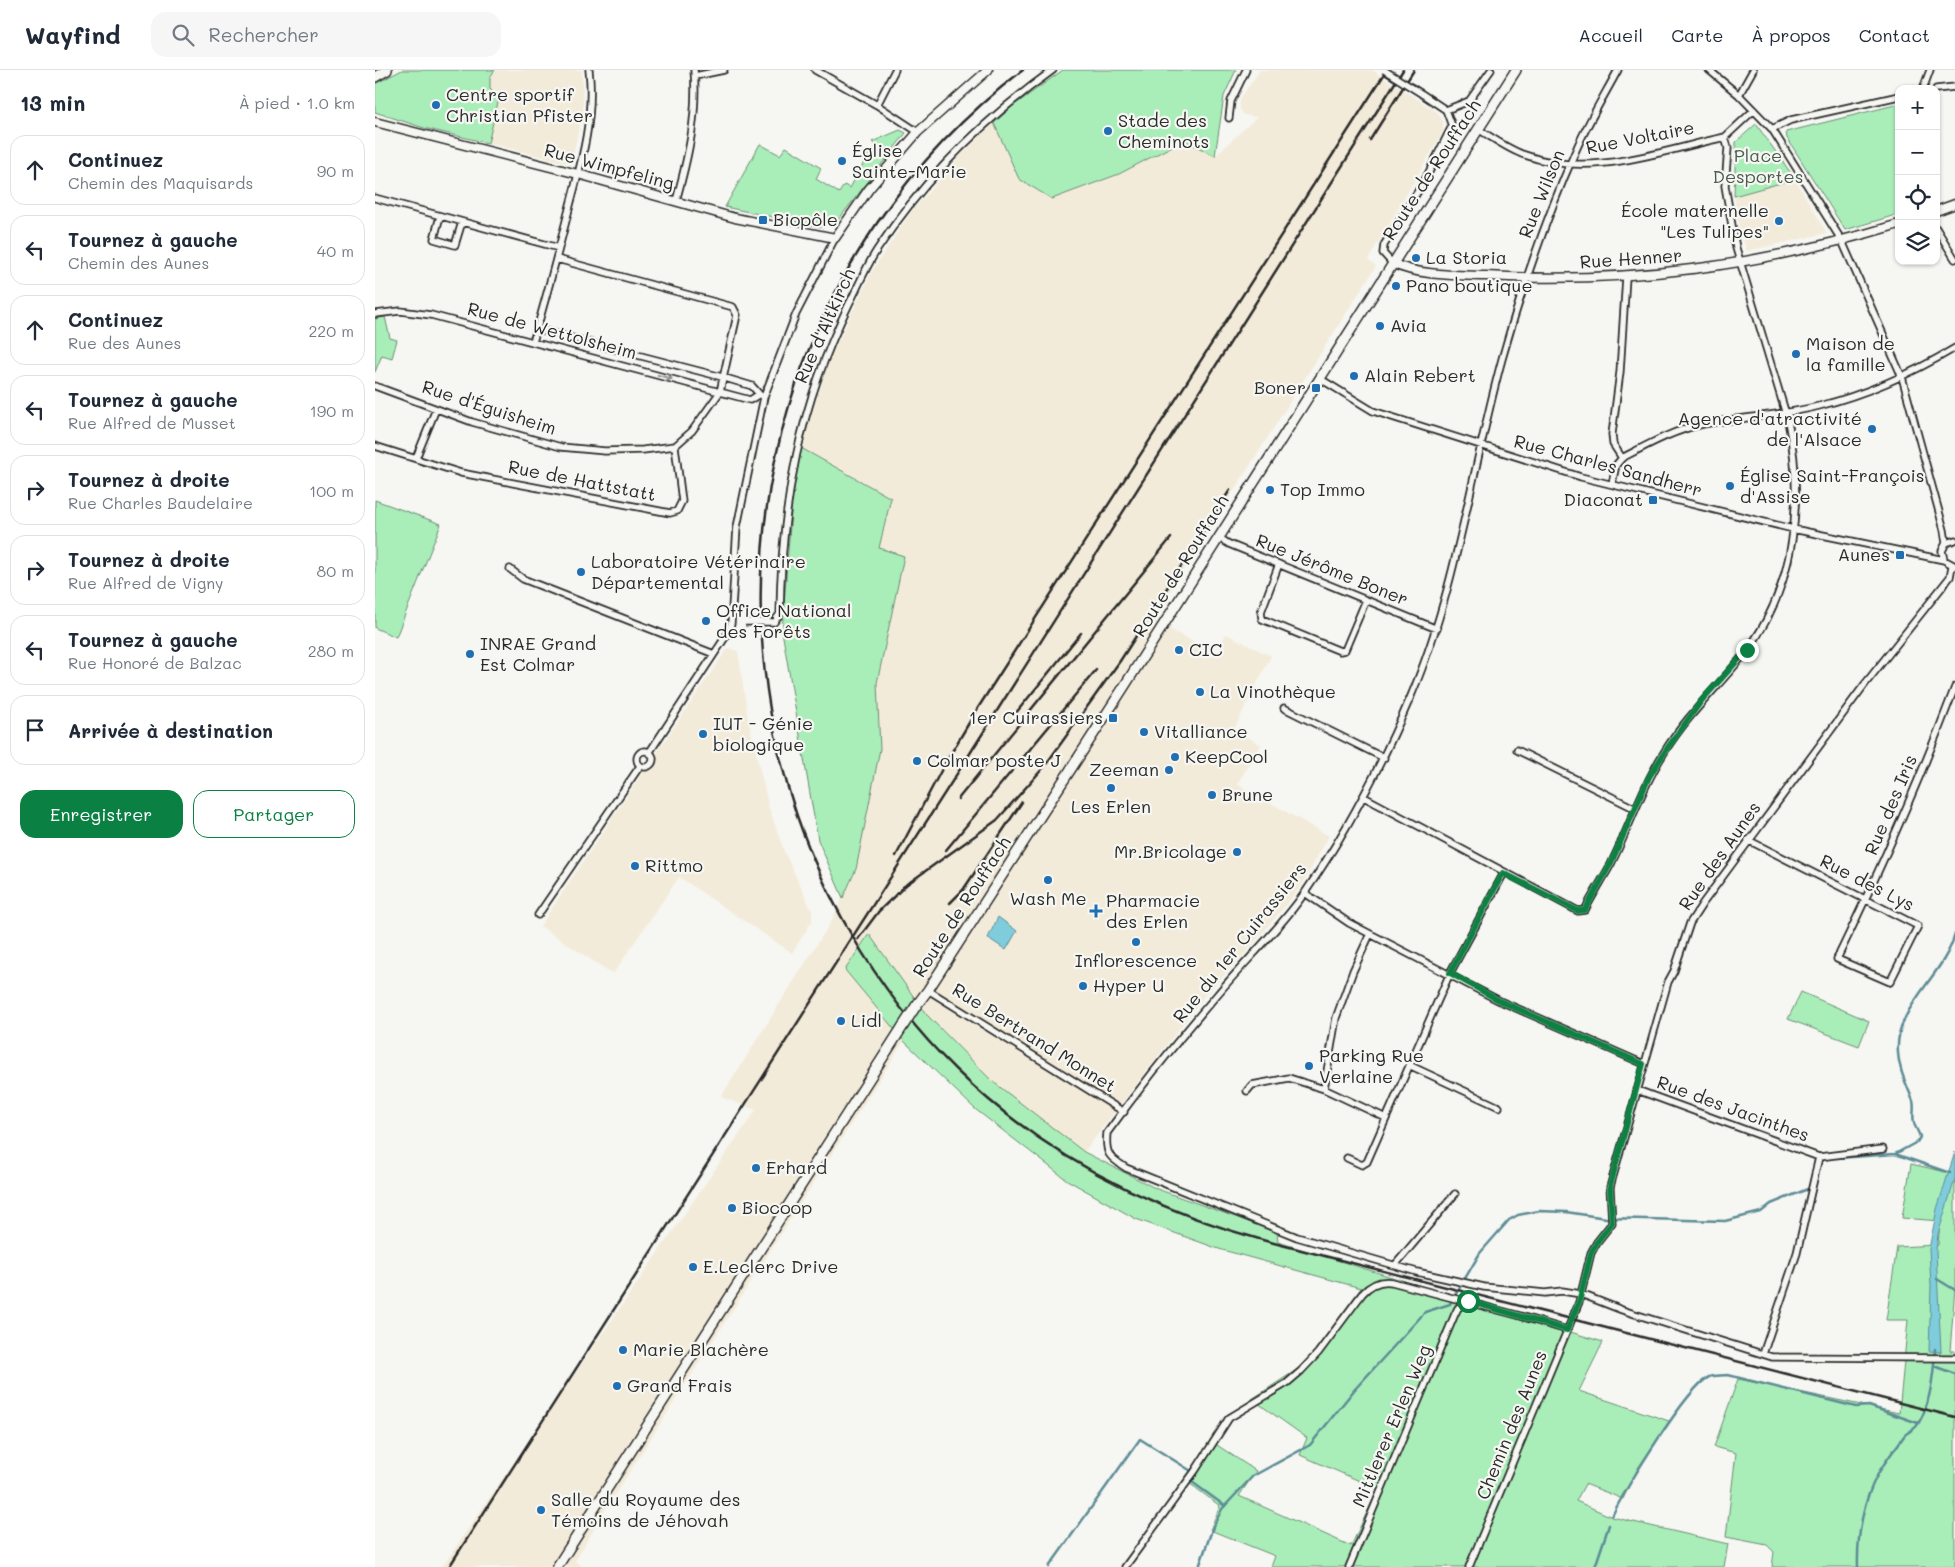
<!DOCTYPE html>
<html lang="fr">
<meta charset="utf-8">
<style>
:root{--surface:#fff;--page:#f6f6f7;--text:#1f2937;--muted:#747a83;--line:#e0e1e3;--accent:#0b8043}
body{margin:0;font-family:Mali,sans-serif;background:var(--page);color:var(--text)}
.controls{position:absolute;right:15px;top:15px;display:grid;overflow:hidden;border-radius:10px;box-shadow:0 1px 4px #0004}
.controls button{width:45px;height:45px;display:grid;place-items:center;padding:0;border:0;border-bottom:1px solid var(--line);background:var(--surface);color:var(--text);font:25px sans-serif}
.stop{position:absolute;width:15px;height:15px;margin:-11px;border:4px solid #0b8043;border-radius:50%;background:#fff}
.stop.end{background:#0b8043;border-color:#fff;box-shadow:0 1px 5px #0008}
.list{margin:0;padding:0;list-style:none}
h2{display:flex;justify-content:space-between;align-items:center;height:65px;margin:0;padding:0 20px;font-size:21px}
h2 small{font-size:16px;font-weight:400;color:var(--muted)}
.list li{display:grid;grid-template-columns:32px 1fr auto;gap:15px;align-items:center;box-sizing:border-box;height:70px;margin:0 10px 10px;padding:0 10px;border:1px solid var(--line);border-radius:15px}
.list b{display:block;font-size:19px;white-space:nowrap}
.list p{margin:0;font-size:16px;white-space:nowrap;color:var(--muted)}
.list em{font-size:16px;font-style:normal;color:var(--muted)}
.actions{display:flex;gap:10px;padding:15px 20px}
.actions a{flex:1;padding:11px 0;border:1px solid var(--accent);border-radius:15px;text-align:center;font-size:18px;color:var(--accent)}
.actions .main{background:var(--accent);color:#fff}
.icon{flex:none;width:28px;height:28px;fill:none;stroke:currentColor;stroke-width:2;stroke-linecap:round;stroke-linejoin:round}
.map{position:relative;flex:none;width:1580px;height:1497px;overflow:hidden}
header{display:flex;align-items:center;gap:30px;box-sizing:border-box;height:70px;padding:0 25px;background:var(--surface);border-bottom:1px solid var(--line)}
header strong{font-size:24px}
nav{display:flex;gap:28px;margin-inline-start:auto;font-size:18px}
.search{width:350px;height:45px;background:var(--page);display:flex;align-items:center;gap:12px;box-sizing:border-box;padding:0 18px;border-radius:15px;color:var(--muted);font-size:19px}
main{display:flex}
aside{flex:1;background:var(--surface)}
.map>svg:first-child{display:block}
.built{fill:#f3ebd9}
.green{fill:#a9eeb9;stroke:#6a8c72}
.water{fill:#7fcddc;stroke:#5d8c95}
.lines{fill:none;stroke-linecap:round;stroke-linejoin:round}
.stream{stroke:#5d8c95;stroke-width:2.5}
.minor-casing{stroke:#2b2b2b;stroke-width:9}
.tertiary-casing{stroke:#2b2b2b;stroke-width:11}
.secondary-casing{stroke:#2b2b2b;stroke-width:12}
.minor{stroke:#f6f6f2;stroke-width:5.5}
.tertiary{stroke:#f6f6f2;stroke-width:8}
.secondary{stroke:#f6f6f2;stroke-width:9}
.rail{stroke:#2b2b2b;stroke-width:2.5}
.minor-bridge-casing{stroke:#2b2b2b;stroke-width:9;stroke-linecap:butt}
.secondary-bridge-casing{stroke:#2b2b2b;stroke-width:12;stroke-linecap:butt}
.minor-bridge{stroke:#f6f6f2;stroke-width:5.5}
.secondary-bridge{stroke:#f6f6f2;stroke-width:9}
.oneway{stroke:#90908e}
.route{stroke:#0b8043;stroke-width:6}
.poi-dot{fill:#1f6fb2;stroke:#f6f6f2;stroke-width:2}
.labels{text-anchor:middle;stroke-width:4.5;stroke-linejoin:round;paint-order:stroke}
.poi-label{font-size:18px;fill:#2b2b2b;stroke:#f6f6f2;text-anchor:start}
.street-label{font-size:18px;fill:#2b2b2b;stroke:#f6f6f2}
.park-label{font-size:18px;fill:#4a5c4e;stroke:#f6f6f2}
</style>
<header>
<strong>Wayfind</strong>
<div class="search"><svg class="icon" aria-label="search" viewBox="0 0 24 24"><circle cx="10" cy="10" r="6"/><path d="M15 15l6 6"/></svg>Rechercher</div>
<nav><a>Accueil</a><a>Carte</a><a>À propos</a><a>Contact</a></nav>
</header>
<main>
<aside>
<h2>13 min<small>À pied · 1.0 km</small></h2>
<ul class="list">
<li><svg class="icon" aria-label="ahead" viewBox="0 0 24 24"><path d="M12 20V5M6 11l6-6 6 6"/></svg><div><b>Continuez</b><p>Chemin des Maquisards</p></div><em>90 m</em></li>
<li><svg class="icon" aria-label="left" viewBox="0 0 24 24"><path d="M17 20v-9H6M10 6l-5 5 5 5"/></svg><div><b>Tournez à gauche</b><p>Chemin des Aunes</p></div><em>40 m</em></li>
<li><svg class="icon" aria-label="ahead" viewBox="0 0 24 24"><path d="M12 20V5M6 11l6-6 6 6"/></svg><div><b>Continuez</b><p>Rue des Aunes</p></div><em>220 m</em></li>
<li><svg class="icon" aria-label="left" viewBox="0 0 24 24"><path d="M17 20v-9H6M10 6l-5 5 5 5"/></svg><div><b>Tournez à gauche</b><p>Rue Alfred de Musset</p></div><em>190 m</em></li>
<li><svg class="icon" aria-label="right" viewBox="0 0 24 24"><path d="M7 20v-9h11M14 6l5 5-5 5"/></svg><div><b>Tournez à droite</b><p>Rue Charles Baudelaire</p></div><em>100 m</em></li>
<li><svg class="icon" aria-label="right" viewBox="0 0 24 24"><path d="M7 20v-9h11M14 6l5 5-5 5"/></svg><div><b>Tournez à droite</b><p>Rue Alfred de Vigny</p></div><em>80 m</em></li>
<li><svg class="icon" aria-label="left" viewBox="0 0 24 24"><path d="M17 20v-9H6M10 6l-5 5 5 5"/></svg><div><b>Tournez à gauche</b><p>Rue Honoré de Balzac</p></div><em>280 m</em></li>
<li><svg class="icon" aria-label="arrive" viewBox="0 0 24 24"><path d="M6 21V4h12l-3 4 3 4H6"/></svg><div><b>Arrivée à destination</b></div></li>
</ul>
<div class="actions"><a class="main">Enregistrer</a><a>Partager</a></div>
</aside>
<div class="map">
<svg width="1580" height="1497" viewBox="0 0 1580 1497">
<rect width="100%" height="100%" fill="#f6f6f2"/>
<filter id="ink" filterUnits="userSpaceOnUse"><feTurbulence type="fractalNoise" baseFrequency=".02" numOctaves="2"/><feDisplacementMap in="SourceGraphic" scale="10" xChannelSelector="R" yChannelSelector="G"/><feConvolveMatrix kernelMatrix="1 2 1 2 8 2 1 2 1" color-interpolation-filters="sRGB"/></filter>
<g filter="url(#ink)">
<path class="built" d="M120,0H207L208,40L196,94L113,73L124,28L115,19V7Z
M885,0H997L1062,42L1068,51V62L993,190L1001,196L777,550L842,584L851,564L896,586L859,659L886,675L862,714L954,766L925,818L875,878L831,924L709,1082L617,1011L551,944L494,865L470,900L529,971L229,1442L200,1491L208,1497H67L381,1040L346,1027L456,852L481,799L505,679L502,613L528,487L504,478L516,428L426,378L454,290L497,201L536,142L588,83L619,53L644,109L677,129L744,104L809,70L840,86L882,47L869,45L865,39V29Z
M1420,109L1452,163L1372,181L1365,161L1359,126Z
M353,578L363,581L373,649L394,738L409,781L437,841V851L417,883L304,807L238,904L165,856L268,702L279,697L280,685Z"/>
<path class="green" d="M27,0H120L115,7V19L124,28L113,73L49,58L0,42V14Z
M688,0H861L849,26L840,86L809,70L744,104L677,129L644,109L619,53L638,36Z
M1524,34V144L1470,160L1412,68L1411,62Z
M1381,54L1420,109L1359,126L1361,72Z
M525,60L531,63L463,150L446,157L350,137L385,74L405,85L411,77L446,98L441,109L464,123L469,115L475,118L494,83L502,87L507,80L497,72Z
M10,247L15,268L22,270L17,288L7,285L0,302V249Z
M426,378L516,428L504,478L529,486L502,613L505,679L481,799L468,828L443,770L407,561L417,429Z
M0,430L66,454L21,567L0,558Z
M494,864L551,944L617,1011L709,1082L782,1119L902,1162L903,1172L1228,1272L1204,1321L1294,1351L1263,1398L1248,1429L1210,1414L1201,1431L1237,1447L1353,1474L1349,1497H896L900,1486L835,1460L845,1436L814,1413L836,1371L881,1401L864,1426L976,1476L1003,1419L925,1385L932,1368L877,1329L929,1295L986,1218L844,1179L761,1149L692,1110L600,1039L529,971L470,900Z
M1426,922L1494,951L1484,976L1413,949Z
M1536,1094L1580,1104V1218L1575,1281H1580V1497H1397L1399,1482L1392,1475L1351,1467L1361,1383L1339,1377L1363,1309L1524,1343L1533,1250H1511L1522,1177L1563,1175L1565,1151L1527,1148Z"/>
<path class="water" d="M623,847L642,861L631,880L613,868Z
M1580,1082V1109L1563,1164L1561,1180L1566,1282L1554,1281L1556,1215L1554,1179L1562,1139Z"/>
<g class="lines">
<path class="stream" d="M1520,1084L1542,1072L1545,1067C1544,1062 1540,1058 1539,1053C1537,1046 1540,1038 1538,1031C1532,1015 1524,1001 1523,983C1519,937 1569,906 1580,864
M1462,1088L1520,1084L1575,1103
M1444,1091L1456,1088
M1562,1209L1580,1220
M1559,1296L1580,1304
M1237,1446C1250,1420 1311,1318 1334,1307C1339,1305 1347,1306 1353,1305L1481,1337L1494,1336L1543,1353
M674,1497L765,1369L821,1404L817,1412L850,1436
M824,1497L838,1457L847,1439L878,1406L935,1375L980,1319L1050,1242L1075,1234L1105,1183L1134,1150L1143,1145L1164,1141L1191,1142L1231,1148L1350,1151L1386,1142L1396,1134L1435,1118
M1220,1497L1234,1455
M1483,1497C1482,1467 1488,1430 1503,1404C1510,1391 1521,1378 1529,1366C1533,1361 1540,1360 1543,1354C1555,1335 1559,1301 1560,1279"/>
<defs>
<path id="minor" d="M440,0L502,35L543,62
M1243,0C1229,26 1213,52 1201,80C1171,148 1147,218 1127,289C1096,402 1082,518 1036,626C1007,694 973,760 931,821C905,859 870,891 841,926C803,970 766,1016 732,1063C730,1084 734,1087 751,1098L922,1167L1042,1202L1109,1217L1170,1223L1187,1221L1206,1224L1247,1240L1397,1287L1580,1288
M1334,0L1364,25L1397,59L1467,171L1527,307L1569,460L1571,473
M320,6L349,0
M1548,19L1555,0
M1561,19L1580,17
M1364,25L1378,0
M502,35L520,0
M1071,40L1094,31L1116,0
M854,48L856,31L871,0
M1103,59C1118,68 1134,80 1150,85C1215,109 1285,81 1350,67
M1397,59L1416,50L1524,26
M0,128L184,178
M301,131C313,88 323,45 319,0
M65,146L59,169L80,175L87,152
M1561,158L1580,189
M1017,193L1008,183L1009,175L1050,110L1077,56L1071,40L1047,24
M0,244L25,241L56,245L375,330L383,325
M162,259L347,307L377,316L385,325
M158,272C171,229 182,186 193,143C205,97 220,48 214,0
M944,308L998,341L1206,407L1418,459L1569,490
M0,316L97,352L186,377L230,381L268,380L300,376L317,361L345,322L362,245L358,237L182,189
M0,376L86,403L295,443L302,441L307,431L300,376
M41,388L61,339
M1247,388L1238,374L1237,364L1245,302L1251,207
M1237,414L1241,395L1247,388C1272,375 1299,360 1328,354C1366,347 1406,346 1444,336C1492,324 1538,303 1580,278
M843,467L854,474L1062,559
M904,494L886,542L887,549L965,581L970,580L991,530
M1580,496L1569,490L1567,481L1571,473L1580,470
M135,499L148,509L339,584
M399,552L405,544C406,433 425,334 474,234C484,215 492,194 504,177C550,108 611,48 678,0
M909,638L1009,688
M1142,680L1259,738
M262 689a8 8 0 1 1 16 0a8 8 0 1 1-16 0Z
M274,683L353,563L356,554L362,457L389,327L421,244L460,168
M989,727L1203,841L1210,840C1218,824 1228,809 1236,794C1255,756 1267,717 1290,681C1313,644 1344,616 1371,582C1421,517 1429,429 1413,351L1361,178L1350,116L1353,78L1350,67L1379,40
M1373,770L1543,856L1515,912L1462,889C1505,800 1545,710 1580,617
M930,823L974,853L1125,931L1269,994
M163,845L265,696
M553,920L749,1042
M1036,996L1124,1037
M949,1019L961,948L978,901L995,864
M1262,1020L1444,1087L1508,1079
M872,1021L877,1015L914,1008L949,1019L1011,1048
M972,1088L987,1095L992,1092L1075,903L1129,803
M1021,1194L1080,1124
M1388,1284L1422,1183L1444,1087
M750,1497L820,1401L854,1348L912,1313L926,1301L943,1283L987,1224C996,1214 1005,1210 1017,1212L1142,1245L1192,1260
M974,1497L1080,1244L1083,1238L1093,1231
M1094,1497L1204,1232L1216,1183L1222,1172L1237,1153L1235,1117L1293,912L1299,901L1315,853L1328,833L1490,614L1575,507L1577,496"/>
<path id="tertiary" d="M0,52L203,104L360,148L460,168L494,119L543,62L613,0
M1561,141L1580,134
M1017,193C1043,206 1081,205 1110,206C1254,214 1386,196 1524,154"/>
<path id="secondary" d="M0,7L12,0
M541,936L553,920L747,620L1141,0
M182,1497L528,956"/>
</defs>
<use href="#minor" class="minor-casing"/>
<use href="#tertiary" class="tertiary-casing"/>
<use href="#secondary" class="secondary-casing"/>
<use href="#minor" class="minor"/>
<use href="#tertiary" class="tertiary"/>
<use href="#secondary" class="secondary"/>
<path class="rail" d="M648,0C418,176 329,472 422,746C454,839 509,929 580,999C667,1084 774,1139 891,1171L1580,1347
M995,70L1039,0
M640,644L706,563
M583,729L796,468
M571,780L721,600
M521,786L568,697L601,641L1012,0
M528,817L622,750L669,697L745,591L855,420
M575,833L588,820L647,732
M483,869L504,841L533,813
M74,1497L594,685L1028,0"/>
<defs>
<path id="minor-bridge" d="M1009,0L1047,24
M370,552H399"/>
<path id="secondary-bridge" d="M528,956L541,936"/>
</defs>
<use href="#minor-bridge" class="minor-bridge-casing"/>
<use href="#secondary-bridge" class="secondary-bridge-casing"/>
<use href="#minor-bridge" class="minor-bridge"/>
<use href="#secondary-bridge" class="secondary-bridge"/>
</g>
<defs><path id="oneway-shaft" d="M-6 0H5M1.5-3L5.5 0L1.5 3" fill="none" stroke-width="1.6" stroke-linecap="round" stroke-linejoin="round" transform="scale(1.25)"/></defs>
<use class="oneway" href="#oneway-shaft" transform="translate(290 307) rotate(15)"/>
</g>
<g class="lines" filter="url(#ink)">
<path class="route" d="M1093,1231L1192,1260L1204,1232L1216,1183L1222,1172L1237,1153L1235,1116L1268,994L1125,931L1075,903L1128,803L1203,841L1210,840L1236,793L1274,707L1291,680L1327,630L1372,580"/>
</g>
<g class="poi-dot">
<circle cx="61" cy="35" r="5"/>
<circle cx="733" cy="61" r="5"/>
<circle cx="467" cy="91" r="5"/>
<rect x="383" y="145" width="10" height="10" rx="2.5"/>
<circle cx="1404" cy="151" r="5"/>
<circle cx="1041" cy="188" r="5"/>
<circle cx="1021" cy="216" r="5"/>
<circle cx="1005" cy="256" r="5"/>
<circle cx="1421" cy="284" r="5"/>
<circle cx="979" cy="306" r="5"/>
<rect x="936" y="313" width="10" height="10" rx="2.5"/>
<circle cx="1497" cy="359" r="5"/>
<circle cx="1355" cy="416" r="5"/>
<circle cx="895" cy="420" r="5"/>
<rect x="1273" y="425" width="10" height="10" rx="2.5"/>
<rect x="1520" y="480" width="10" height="10" rx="2.5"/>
<circle cx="206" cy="502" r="5"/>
<circle cx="331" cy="551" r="5"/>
<circle cx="804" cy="580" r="5"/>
<circle cx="95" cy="584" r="5"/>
<circle cx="825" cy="622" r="5"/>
<rect x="733" y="643" width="10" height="10" rx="2.5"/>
<circle cx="769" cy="662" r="5"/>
<circle cx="328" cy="664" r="5"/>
<circle cx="800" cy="687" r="5"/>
<circle cx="542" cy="691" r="5"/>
<circle cx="794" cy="700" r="5"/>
<circle cx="736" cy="718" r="5"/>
<circle cx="837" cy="725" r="5"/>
<circle cx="862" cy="782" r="5"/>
<circle cx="260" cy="796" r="5"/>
<circle cx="673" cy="810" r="5"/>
<path d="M718.5 833.5h5v5h5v5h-5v5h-5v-5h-5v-5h5z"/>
<circle cx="761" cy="872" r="5"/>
<circle cx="708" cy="916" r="5"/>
<circle cx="466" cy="951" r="5"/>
<circle cx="934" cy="996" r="5"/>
<circle cx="381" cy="1098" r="5"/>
<circle cx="357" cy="1138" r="5"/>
<circle cx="318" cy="1197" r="5"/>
<circle cx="248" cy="1280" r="5"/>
<circle cx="242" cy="1316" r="5"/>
<circle cx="166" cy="1440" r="5"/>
</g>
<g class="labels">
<g class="poi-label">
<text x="71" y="31">Centre sportif<tspan x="71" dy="21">Christian Pfister</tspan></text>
<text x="743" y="57">Stade des<tspan x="743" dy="21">Cheminots</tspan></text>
<text x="477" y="87">Église<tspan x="477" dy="21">Sainte-Marie</tspan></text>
<text x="1394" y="147" text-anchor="end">École maternelle<tspan x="1394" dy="21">"Les Tulipes"</tspan></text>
<text x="398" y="156">Biopôle</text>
<text x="1051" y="194">La Storia</text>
<text x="1031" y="222">Pano boutique</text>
<text x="1015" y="262">Avia</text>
<text x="1431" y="280">Maison de<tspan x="1431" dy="21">la famille</tspan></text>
<text x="989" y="312">Alain Rebert</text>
<text x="931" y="324" text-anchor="end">Boner</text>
<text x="1487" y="355" text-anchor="end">Agence d'atractivité<tspan x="1487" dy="21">de l'Alsace</tspan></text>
<text x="1365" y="412">Église Saint-François<tspan x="1365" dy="21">d'Assise</tspan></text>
<text x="905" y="426">Top Immo</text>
<text x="1268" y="436" text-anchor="end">Diaconat</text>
<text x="1515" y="491" text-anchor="end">Aunes</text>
<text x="216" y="498">Laboratoire Vétérinaire<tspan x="216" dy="21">Départemental</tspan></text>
<text x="341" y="547">Office National<tspan x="341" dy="21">des Forêts</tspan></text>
<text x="105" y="580">INRAE Grand<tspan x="105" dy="21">Est Colmar</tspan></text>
<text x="814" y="586">CIC</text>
<text x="835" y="628">La Vinothèque</text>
<text x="728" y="654" text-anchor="end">1er Cuirassiers</text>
<text x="338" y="660">IUT - Génie<tspan x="338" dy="21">biologique</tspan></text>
<text x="779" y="668">Vitalliance</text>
<text x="810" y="693">KeepCool</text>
<text x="552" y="697">Colmar poste J</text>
<text x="784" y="706" text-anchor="end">Zeeman</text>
<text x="847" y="731">Brune</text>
<text x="736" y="743" text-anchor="middle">Les Erlen</text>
<text x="852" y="788" text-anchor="end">Mr.Bricolage</text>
<text x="270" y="802">Rittmo</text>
<text x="673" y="835" text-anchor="middle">Wash Me</text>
<text x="731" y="837">Pharmacie<tspan x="731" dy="21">des Erlen</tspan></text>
<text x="761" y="897" text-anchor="middle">Inflorescence</text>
<text x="718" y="922">Hyper U</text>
<text x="476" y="957">Lidl</text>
<text x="944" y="992">Parking Rue<tspan x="944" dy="21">Verlaine</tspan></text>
<text x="391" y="1104">Erhard</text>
<text x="367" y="1144">Biocoop</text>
<text x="328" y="1203">E.Leclerc Drive</text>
<text x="258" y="1286">Marie Blachère</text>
<text x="252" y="1322">Grand Frais</text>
<text x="176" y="1436">Salle du Royaume des<tspan x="176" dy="21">Témoins de Jéhovah</tspan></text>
</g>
<g class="street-label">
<text transform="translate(1265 68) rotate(-11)" y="6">Rue Voltaire</text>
<text transform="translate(234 97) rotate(15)" y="6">Rue Wimpfeling</text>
<text transform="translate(1057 100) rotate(-57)" y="6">Route de Rouffach</text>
<text transform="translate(1167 124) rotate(-68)" y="6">Rue Wilson</text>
<text transform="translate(1256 189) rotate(-4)" y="6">Rue Henner</text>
<text transform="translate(450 256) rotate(-66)" y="6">Rue d'Altkirch</text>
<text transform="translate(177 261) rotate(15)" y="6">Rue de Wettolsheim</text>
<text transform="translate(114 338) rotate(18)" y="6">Rue d'Éguisheim</text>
<text transform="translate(1233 396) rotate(15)" y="6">Rue Charles Sandherr</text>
<text transform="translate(207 411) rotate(11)" y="6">Rue de Hattstatt</text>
<text transform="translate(806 496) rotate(-58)" y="6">Route de Rouffach</text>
<text transform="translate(957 500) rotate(22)" y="6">Rue Jérôme Boner</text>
<text transform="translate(1516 735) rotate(-67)" y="6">Rue des Iris</text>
<text transform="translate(1345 786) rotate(-55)" y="6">Rue des Aunes</text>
<text transform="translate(1492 813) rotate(27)" y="6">Rue des Lys</text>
<text transform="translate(587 837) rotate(-57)" y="6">Route de Rouffach</text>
<text transform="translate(865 873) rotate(-51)" y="6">Rue du 1er Cuirassiers</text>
<text transform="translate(659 968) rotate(32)" y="6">Rue Bertrand Monnet</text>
<text transform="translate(1358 1039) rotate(20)" y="6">Rue des Jacinthes</text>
<text transform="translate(1137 1355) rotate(-68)" y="6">Chemin des Aunes</text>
<text transform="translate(1017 1356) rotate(-67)" y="6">Mittlerer Erlen Weg</text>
</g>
<g class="park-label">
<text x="1383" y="92">Place<tspan x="1383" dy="21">Desportes</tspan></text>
</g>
</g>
</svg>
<div class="controls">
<button>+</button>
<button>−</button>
<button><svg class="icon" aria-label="locate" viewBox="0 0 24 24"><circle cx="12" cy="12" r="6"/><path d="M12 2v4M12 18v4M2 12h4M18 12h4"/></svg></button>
<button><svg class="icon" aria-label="layers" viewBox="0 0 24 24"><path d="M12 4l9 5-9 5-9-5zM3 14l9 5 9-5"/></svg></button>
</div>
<div class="stop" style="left:1093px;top:1231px"></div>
<div class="stop end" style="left:1372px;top:580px"></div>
</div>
</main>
